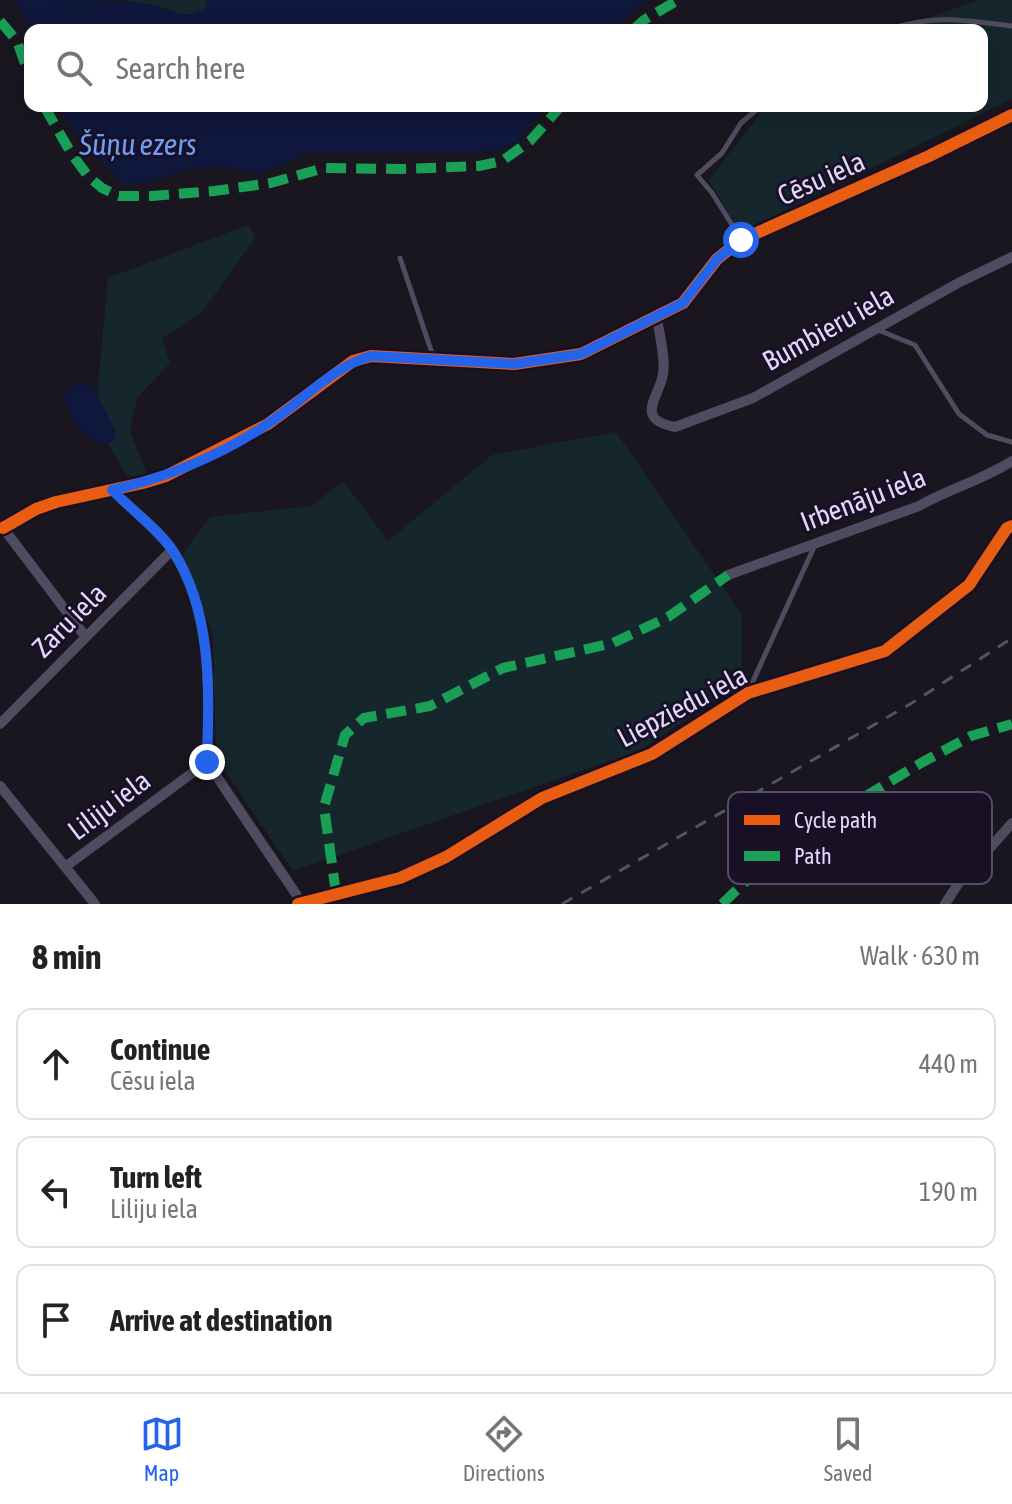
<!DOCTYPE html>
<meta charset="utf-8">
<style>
:root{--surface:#fff;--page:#f6f6f6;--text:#222;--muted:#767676;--line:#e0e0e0;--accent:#2563eb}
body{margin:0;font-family:"Asap Condensed",sans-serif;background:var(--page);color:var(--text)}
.stop{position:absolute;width:24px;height:24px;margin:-18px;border:6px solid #2563eb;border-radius:50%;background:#fff}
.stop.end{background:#2563eb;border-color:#fff;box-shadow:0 2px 8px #0008}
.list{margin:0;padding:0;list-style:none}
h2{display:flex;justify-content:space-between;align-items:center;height:104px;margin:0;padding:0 32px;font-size:34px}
h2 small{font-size:26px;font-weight:400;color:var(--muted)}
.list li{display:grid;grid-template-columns:52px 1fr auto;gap:24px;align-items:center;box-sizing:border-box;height:112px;margin:0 16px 16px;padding:0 16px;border:2px solid var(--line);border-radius:16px}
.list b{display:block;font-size:30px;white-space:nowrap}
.list p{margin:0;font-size:26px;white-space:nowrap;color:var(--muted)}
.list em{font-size:26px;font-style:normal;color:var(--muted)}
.icon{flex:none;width:44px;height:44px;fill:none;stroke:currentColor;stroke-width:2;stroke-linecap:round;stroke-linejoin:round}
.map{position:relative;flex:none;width:1012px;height:904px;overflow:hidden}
.search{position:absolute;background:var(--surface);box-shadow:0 4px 20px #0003;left:24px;right:24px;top:24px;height:88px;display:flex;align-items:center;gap:20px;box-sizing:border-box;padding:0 28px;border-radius:16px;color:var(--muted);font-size:30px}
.sheet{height:488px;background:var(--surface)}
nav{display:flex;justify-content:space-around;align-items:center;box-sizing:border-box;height:112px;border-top:2px solid var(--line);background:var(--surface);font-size:22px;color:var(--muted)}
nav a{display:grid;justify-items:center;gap:4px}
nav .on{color:var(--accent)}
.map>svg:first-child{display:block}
.green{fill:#15272c}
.water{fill:#0f173d}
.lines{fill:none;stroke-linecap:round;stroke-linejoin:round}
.lane{stroke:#4f4b60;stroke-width:5}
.street{stroke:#4f4b60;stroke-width:10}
.rail{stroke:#495769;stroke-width:3;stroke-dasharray:12 10;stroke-linecap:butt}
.quiet{stroke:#1a9f57;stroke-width:10;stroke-dasharray:20 10;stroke-linecap:butt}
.cycleway-casing{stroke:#181125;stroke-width:17}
.cycleway{stroke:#e95d12;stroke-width:12}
.route{stroke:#2563eb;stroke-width:10}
.labels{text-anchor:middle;stroke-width:6;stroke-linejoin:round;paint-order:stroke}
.street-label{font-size:28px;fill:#e2d7fc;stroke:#181125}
.water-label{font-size:30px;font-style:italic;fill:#6c9ef5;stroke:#181125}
.key{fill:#181125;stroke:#554c66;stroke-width:2}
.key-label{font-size:22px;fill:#e2d7fc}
</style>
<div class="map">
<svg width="1012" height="904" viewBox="0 0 1012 904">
<rect width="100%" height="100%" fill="#191620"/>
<path class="green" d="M125,0H207V7C190,22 176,11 158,6C147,3 136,2 125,0Z
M979,0H1012V99L749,228L734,223L709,180L766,106H982V30H894Z
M248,225L256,237L203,311L162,339L170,363L137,398L130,432L147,474L128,478L95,421L108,278Z
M616,432L742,615V681L641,750L293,871L216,758L213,635L182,555L210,517L312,506L343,481L388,541L492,455Z"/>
<path class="water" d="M15,0C57,0 101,0 142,3C163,7 188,24 206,7L207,0H647L612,30H31Z
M48,106H543L537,117L517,142L502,150L465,153L312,152L257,175L230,167L191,168L148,182L122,185L81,138L59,108Z
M77,383L93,387L116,432L113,442L99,444C78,431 67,417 64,392Z"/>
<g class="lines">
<path class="lane" d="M887,30C935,14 963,20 1012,26
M741,239L712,193L697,175L722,153L741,123L761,106
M400,258L434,359
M878,330L915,345L959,414L987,435L1012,442
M748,692L815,545"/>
<path class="street" d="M657,318C659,333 666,360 663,374C660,396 633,419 675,427L753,398L960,282L1012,257
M1,525L85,636
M3,528L36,509L56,502L143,483L166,476L268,424L353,361L371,356L514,364L581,354L683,303L717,259L741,240L929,156L1012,115
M728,575L919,506C949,489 982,480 1012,461
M0,724L172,550
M207,762L302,903
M0,786L95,904
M65,867L207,762C209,692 213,613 173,551C161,532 129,507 112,490
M298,904L400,878L446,857L542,798L652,754L748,693L885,651L969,585L1007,528L1012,526
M945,904L958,884L1012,823"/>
<path class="rail" d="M562,904L912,703L1012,638"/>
<path class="quiet" d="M0,21L17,41L30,78
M633,30L644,20L678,0
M44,106L71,153L88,176L102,188L119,196H152L214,191L271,183L324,168L402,169L479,166L502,161L530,141L561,106
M336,893L324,807L345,735L364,718L430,706L503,668L613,643L668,617L728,575
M722,904L784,845L921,763L971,736L1012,724"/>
<defs>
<path id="cycleway" d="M3,528L36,509L56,502L143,483L166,476L268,424L353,361L371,356L514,364L581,354L683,303L717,259L741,240L929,156L1012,115
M298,904L400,878L446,857L542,798L652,754L748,693L885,651L969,585L1007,528L1012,526"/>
</defs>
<use href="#cycleway" class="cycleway-casing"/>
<use href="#cycleway" class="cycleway"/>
</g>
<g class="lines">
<path class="route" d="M207,762C209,691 213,614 173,551C161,532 129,507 112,490C166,478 222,455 269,423C303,401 332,367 371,356L514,364L581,354L683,303L717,259L741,240"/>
</g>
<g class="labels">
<g class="street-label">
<text transform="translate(821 178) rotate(-24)" y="10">Cēsu iela</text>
<text transform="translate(828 328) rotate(-29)" y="10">Bumbieru iela</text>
<text transform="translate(863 499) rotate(-21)" y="10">Irbenāju iela</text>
<text transform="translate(69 620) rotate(-45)" y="10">Zaru iela</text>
<text transform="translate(682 706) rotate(-28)" y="10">Liepziedu iela</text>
<text transform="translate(109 805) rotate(-37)" y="10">Liliju iela</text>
</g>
<g class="water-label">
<text x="138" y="155">Šūņu ezers</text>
</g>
</g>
<rect x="728" y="792" width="264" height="92" rx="12" class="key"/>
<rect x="744" y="815" width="36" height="10" fill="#e95d12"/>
<rect x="744" y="851" width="36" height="10" fill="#1a9f57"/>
<g class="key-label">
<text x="794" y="828">Cycle path</text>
<text x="794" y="864">Path</text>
</g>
</svg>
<div class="stop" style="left:741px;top:240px"></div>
<div class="stop end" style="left:207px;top:762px"></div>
<div class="search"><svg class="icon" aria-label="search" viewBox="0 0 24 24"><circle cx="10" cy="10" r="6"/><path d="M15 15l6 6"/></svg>Search here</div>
</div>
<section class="sheet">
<h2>8 min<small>Walk · 630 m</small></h2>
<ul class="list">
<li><svg class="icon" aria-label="ahead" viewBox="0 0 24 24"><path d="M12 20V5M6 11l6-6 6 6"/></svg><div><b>Continue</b><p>Cēsu iela</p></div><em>440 m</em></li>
<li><svg class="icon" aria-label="left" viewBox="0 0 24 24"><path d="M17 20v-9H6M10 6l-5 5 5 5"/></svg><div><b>Turn left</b><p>Liliju iela</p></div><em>190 m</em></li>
<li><svg class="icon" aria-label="arrive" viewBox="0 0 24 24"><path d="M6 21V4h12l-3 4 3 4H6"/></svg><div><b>Arrive at destination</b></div></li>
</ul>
</section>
<nav>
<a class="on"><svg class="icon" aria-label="map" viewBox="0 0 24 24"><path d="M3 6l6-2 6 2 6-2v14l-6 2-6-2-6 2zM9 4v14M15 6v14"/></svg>Map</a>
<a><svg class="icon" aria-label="directions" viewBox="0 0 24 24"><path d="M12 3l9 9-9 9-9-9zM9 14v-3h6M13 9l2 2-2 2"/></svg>Directions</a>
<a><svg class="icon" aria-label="saved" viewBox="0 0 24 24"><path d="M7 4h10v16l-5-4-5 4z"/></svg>Saved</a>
</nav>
